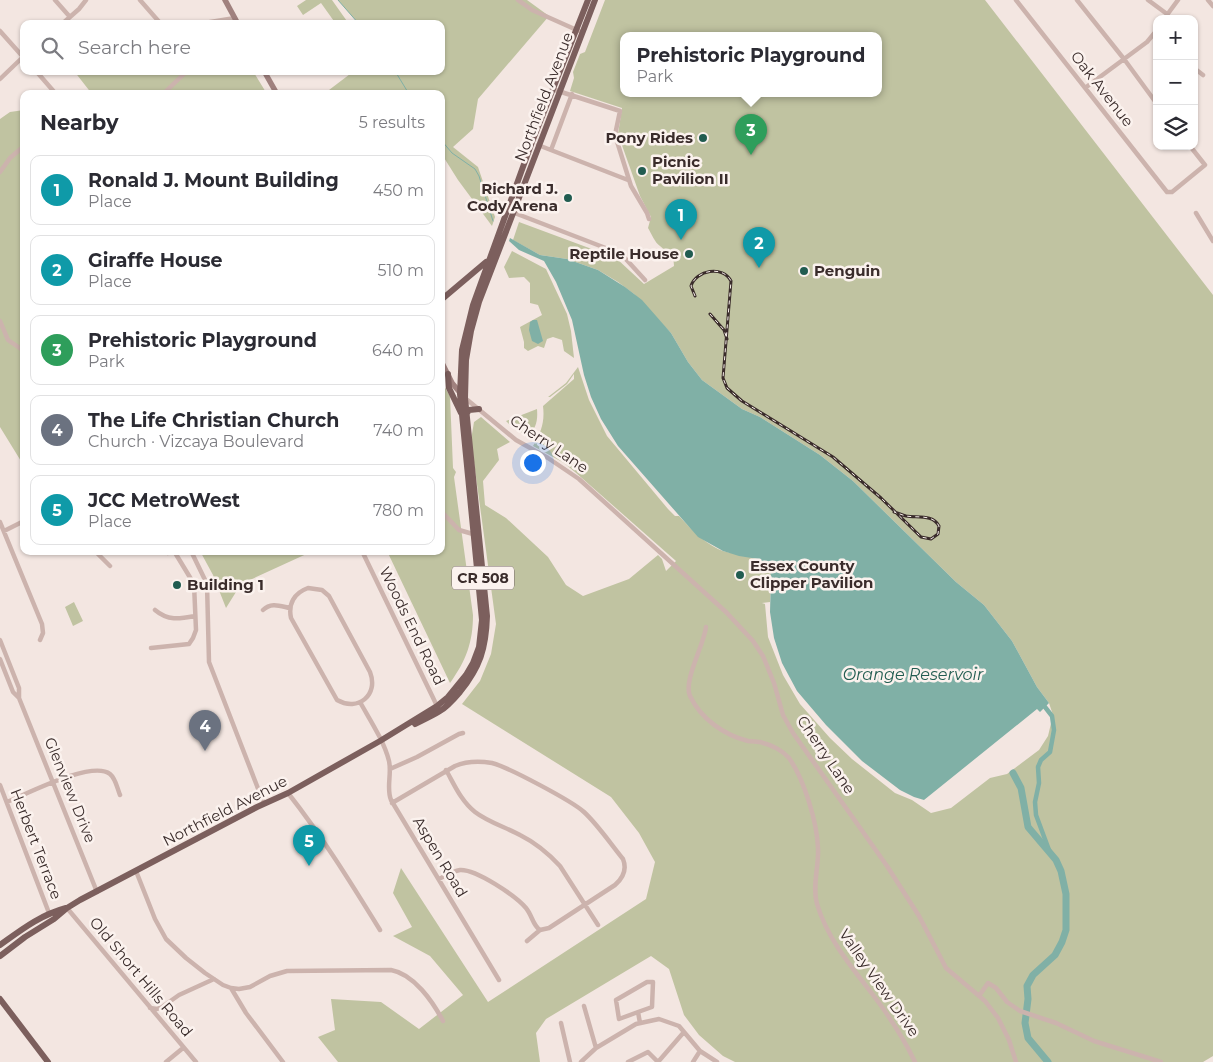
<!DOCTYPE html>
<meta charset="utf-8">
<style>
:root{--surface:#fff;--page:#f7f7f7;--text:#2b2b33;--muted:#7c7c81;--line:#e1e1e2;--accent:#0f766e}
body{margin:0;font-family:Montserrat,sans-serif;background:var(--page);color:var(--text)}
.controls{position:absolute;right:15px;top:15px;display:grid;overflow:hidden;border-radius:10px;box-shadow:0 1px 4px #0004}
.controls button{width:45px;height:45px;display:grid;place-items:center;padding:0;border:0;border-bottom:1px solid var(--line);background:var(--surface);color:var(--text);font:25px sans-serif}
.you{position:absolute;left:532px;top:462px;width:18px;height:18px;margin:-12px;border:4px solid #fff;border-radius:50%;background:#1a73e8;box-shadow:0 0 0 8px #1a73e833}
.badge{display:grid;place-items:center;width:32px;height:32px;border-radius:50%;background:var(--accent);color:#fff;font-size:16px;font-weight:700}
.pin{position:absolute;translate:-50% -41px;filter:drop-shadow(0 1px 2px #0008)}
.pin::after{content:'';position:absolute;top:26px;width:18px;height:15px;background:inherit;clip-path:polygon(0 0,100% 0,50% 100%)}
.popup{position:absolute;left:620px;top:32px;width:262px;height:65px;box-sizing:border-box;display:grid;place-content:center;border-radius:10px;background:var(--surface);filter:drop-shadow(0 1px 4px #0005);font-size:16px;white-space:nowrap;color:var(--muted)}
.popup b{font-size:19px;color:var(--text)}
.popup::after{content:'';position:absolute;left:50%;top:100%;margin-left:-10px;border:10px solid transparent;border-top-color:var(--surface)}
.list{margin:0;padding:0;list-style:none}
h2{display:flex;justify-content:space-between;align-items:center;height:65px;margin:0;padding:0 20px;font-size:21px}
h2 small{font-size:16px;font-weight:400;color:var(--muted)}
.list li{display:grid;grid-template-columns:32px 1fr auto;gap:15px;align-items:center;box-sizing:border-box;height:70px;margin:0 10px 10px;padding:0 10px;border:1px solid var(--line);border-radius:10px}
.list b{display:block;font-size:19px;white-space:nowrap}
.list p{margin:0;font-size:16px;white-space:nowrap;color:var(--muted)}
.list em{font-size:16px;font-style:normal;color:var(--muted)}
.icon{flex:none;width:28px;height:28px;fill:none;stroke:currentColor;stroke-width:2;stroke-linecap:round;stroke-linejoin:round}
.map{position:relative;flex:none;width:1213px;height:1062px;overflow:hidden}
.search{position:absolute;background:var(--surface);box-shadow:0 1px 4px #0004;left:20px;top:20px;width:425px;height:55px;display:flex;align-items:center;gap:12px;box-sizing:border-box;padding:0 18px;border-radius:10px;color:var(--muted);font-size:19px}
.panel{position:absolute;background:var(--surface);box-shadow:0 1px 4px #0004;left:20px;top:90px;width:425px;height:465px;border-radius:10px}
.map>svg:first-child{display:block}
.green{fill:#c0c3a1;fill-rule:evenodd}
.water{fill:#80b0a6}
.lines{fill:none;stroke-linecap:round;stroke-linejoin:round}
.stream{stroke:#80b0a6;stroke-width:1}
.canal{stroke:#80b0a6;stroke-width:4.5}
.river{stroke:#80b0a6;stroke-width:7}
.minor{stroke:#ccb3ad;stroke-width:4.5}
.secondary{stroke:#a0817e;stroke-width:5.5}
.primary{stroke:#7c5f5d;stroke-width:6}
.rail-casing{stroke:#3a2c2b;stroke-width:3}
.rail{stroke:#fbf2ee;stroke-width:1;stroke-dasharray:4;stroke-linecap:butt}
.poi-dot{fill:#215c50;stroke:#fbf2ee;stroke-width:2}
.labels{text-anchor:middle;stroke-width:5;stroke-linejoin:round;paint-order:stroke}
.shield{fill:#fbf2ee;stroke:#746766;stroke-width:1}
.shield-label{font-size:14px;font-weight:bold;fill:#3a2c2b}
.street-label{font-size:15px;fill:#3a2c2b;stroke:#fbf2ee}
.poi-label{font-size:15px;font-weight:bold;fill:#3a2c2b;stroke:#fbf2ee;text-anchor:start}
.water-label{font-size:16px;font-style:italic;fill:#215c50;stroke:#fbf2ee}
</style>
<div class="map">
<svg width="1213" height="1062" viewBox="0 0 1213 1062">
<rect width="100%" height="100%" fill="#f3e6e1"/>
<path class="green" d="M306,0H332L349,24H336L321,3L303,15L297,6Z
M338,0H527L549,16L478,99L473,129L453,147L478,167L495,217L492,226L458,180L441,153V94H331L329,90L354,71H441V24H359Z
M605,0H985L1213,295V1056L1203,1062H735L723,1056L699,1035L684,1015L669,969L651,956L546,1019L536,1033L540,1062H338L318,1037L335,1030L331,999L381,1002L419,1029L463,995L430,956L393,936L412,927L393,893L401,868L488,1002L646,899L655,862L639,833L611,797L462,704L480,681L491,654L496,624L471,440L474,422L481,417L510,442L497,449L499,460L483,481L485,505L506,518L548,557L566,585L583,596L629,579L658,555L662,559L666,571L676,561L575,472L564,463L533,446C541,433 545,422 543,406L574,379V374L567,384L550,397H548L566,383L578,367L589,400L607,436L668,509L675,516H679C691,529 702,541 718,549C733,556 763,554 770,571C773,580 770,593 770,602L762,603L765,604L768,637L783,675L800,704L830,738L852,759L895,793L912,800L931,813L951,808L990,778L1007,774L1039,750L1048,736L1053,715L1049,703L1037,687L1012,641L984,605L956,582L853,481L820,455L760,417L742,409L702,380L688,362L671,333L634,294L618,282L598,270L567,259L540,255L513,240L519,222L616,258L644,284L674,266C674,254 666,252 660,246C655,243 651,233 648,228L651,217L640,196L618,134L622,108L570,91L574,78L573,72L580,54L585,52ZM624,36H878V94H624Z
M74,71H253L267,94H92Z
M24,110V466L0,427V119L10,112Z
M512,251L546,269L567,314L571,331L574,358L564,351L562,340L553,337L547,339L544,348L538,346L528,351L524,348V342L520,327L542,315L538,305L530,303V283L524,277L509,278L504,267Z
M441,381L450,396L453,468L456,472L454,477L473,615C473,642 466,661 450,683L387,551H441Z
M537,409C538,421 536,429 527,436L511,426L506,421Z
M200,551H313L241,584L226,608L213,575Z
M74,602L83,621L73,626L65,607Z"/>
<path class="water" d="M510,238L540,255L567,259L598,270L625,287L642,300L671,333L688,362L702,380L742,409L760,417L820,455L853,481L956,582L984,605L1012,641L1037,687L1049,703L1040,712L1037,709L924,800L914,797L900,790L862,761L826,725L797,691L782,663L774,638L770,612L771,575L767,566L758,559L739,556L723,551L698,537L618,446L601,419L591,397L584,375L572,320L556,282L544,261L519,250L509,241Z
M533,320H537L543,341L538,344L532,341L529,330L530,322Z"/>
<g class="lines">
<path class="stream" d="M338,0L359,24
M395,71L409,94
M441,140L452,153L475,169L479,176L493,221"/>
<path class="canal" d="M1045,707L1052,716L1054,730L1050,752L1041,760L1038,767L1039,783L1035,802L1036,815L1049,850"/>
<path class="river" d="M1013,773L1021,788L1028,827L1056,860L1061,871L1066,894V930L1062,942L1055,955L1033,975L1027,986L1028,999L1025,1023L1028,1038L1048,1062"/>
<path class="minor" d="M55,0L70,17
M140,0L161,24
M518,0L532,10L579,31
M1016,0L1167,192H1172L1205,165L1190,146
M1077,0L1124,59L1157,104
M1148,0L1167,14
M1208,0L1213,6
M1164,19L1178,0
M62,24L79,9L86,0
M198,24L235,18
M0,31L24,58
M1194,68L1203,75
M36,71L56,94
M0,79L24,56
M1085,88L1147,42L1157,30
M552,89L620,111L615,135L631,186L647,213L649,219
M163,94L187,71
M538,145L628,180
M551,150L572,94
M0,172L10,158L24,146
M512,212L616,252L624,257L645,280
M1196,213L1213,241
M0,321L8,340L24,351
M465,398L516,440L548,458L579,479L726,612L753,641L763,656L774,683L783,715L793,733L887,866L919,916L946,968L985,1001L998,1018L1009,1040L1016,1062
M441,511L459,530L473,534
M0,522L42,624L43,633L40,640
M4,531L24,521
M95,551L110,566
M164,551L168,553L171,551
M191,551L207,584L209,662L264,804
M362,551L438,708
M308,588L322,590L329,596L370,672C379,695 358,712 337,700L291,618C288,604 294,593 308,588Z
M155,610C168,621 179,619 195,616
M263,610C271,602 280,606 290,608
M706,627C704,645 683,681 690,696C701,719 724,735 748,741C753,742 759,741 763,743C772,745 783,751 789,758C804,779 817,822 818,848C819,866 812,886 817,904C829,944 858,974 882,1007C894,1024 906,1043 915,1062
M0,640L19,688V698
M151,648L189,644L193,638L196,630L194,584L174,551
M0,659L13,692L19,698L97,892
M360,702C370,720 384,741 389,761C392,774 386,788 391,800L499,980
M390,769L417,757L459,734L463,733
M446,770C454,784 461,801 475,812C488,822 505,827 520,835C536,843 548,853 560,866L598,925
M0,785L49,913
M288,793C322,836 351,883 380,930
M7,802C27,794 92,760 110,774C116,779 117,788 120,795
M392,803L455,766C467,761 479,761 492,763C508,767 572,801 584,812C598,825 610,843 623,859C627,869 623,878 615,885L549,928L540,930L527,941
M136,871L155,919L166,939L186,958L205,973L223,985L231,988L246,1013L283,1062
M439,879C445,876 453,871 460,870C476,869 516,896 526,908C532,915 533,926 540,930
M67,908L196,1062
M231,988L239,989L250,987L270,976L287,971L391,970C414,974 433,1002 443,1021
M979,996L988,983L996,988L1007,1002L1020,1011L1056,1023L1094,1041L1161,1062
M584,1006L596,1048
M150,1008L157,1009L162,1007L179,995L214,979
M638,1012L619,1019L616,1000L647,982H653L652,1007L638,1012L640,1023
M561,1023L570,1062
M166,1062L183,1048
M581,1062L596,1048L636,1024L659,1019L679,1026L700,1051L717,1062
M628,1062L648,1052L658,1062
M658,1062L684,1032
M693,1062L700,1051"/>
<path class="secondary" d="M225,0L238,24
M264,71L277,94
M441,361L452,383L462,395"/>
<path class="primary" d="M441,300L486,262
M448,374L449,388L461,413
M467,413L469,410L479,409
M415,724C423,720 432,716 440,711C447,707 454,699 460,692C480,667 486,649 487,616L465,398L466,360L471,331L479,302L595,0
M0,945C21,930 40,915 66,908
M0,956L25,937L54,919L67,908L80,900L257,807L288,793L380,741L437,706L448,697L466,675L473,663L479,647L482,620L460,394L462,350L473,305L532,142L588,0
M0,999L48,1062"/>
<defs>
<path id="rail" d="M695,296L691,286C696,270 723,265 731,281L723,378L727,388L742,401L833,457L881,498L921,537L931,539L938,534L939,526C933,514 917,518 906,516C902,515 898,513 894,512
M710,314L724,330L727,339"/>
</defs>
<use href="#rail" class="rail-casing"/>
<use href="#rail" class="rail"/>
</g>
<g class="poi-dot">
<circle cx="703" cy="138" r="5"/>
<circle cx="642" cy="171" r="5"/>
<circle cx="568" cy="198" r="5"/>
<circle cx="689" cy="254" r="5"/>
<circle cx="804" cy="271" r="5"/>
<circle cx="740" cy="575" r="5"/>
<circle cx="177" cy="585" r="5"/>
</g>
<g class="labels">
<rect class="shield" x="452" y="566.5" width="62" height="23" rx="4"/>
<g class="shield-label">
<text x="483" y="583">CR 508</text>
</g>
<g class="street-label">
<text transform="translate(1102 89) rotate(52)" y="5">Oak Avenue</text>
<text transform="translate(544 97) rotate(-69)" y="5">Northfield Avenue</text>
<text transform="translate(549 444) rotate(34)" y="5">Cherry Lane</text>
<text transform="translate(412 626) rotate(64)" y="5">Woods End Road</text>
<text transform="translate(826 755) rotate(56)" y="5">Cherry Lane</text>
<text transform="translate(70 790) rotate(68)" y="5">Glenview Drive</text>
<text transform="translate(225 811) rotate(-27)" y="5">Northfield Avenue</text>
<text transform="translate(36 844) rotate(69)" y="5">Herbert Terrace</text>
<text transform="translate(440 857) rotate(59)" y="5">Aspen Road</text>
<text transform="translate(141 977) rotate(50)" y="5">Old Short Hills Road</text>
<text transform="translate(879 983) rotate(55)" y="5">Valley View Drive</text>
</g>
<g class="poi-label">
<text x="693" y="143" text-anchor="end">Pony Rides</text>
<text x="652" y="167">Picnic<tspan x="652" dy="17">Pavilion II</tspan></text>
<text x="558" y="194" text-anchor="end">Richard J.<tspan x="558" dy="17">Cody Arena</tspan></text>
<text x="679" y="259" text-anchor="end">Reptile House</text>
<text x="814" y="276">Penguin</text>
<text x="750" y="571">Essex County<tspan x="750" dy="17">Clipper Pavilion</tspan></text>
<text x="187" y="590">Building 1</text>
</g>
<g class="water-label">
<text x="913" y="680">Orange Reservoir</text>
</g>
</g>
</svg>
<div class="controls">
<button>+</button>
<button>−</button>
<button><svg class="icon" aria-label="layers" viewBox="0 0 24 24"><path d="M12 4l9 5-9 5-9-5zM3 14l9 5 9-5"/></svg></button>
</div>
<div class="you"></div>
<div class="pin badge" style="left:681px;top:240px;background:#0f9aa8">1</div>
<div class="pin badge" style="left:759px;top:268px;background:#0f9aa8">2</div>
<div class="pin badge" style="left:751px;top:155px;background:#2e9e5b">3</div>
<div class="popup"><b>Prehistoric Playground</b>Park</div>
<div class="pin badge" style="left:205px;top:751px;background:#6b7280">4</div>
<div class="pin badge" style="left:309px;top:866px;background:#0f9aa8">5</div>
<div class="search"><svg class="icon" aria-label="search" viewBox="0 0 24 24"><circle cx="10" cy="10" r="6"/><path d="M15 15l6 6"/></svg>Search here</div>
<section class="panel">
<h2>Nearby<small>5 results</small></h2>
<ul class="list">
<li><span class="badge" style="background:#0f9aa8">1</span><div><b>Ronald J. Mount Building</b><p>Place</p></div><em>450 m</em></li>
<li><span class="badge" style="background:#0f9aa8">2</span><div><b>Giraffe House</b><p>Place</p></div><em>510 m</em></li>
<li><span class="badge" style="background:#2e9e5b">3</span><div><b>Prehistoric Playground</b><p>Park</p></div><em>640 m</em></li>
<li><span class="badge" style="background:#6b7280">4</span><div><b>The Life Christian Church</b><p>Church · Vizcaya Boulevard</p></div><em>740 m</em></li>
<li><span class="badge" style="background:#0f9aa8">5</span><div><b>JCC MetroWest</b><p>Place</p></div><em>780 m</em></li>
</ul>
</section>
</div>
